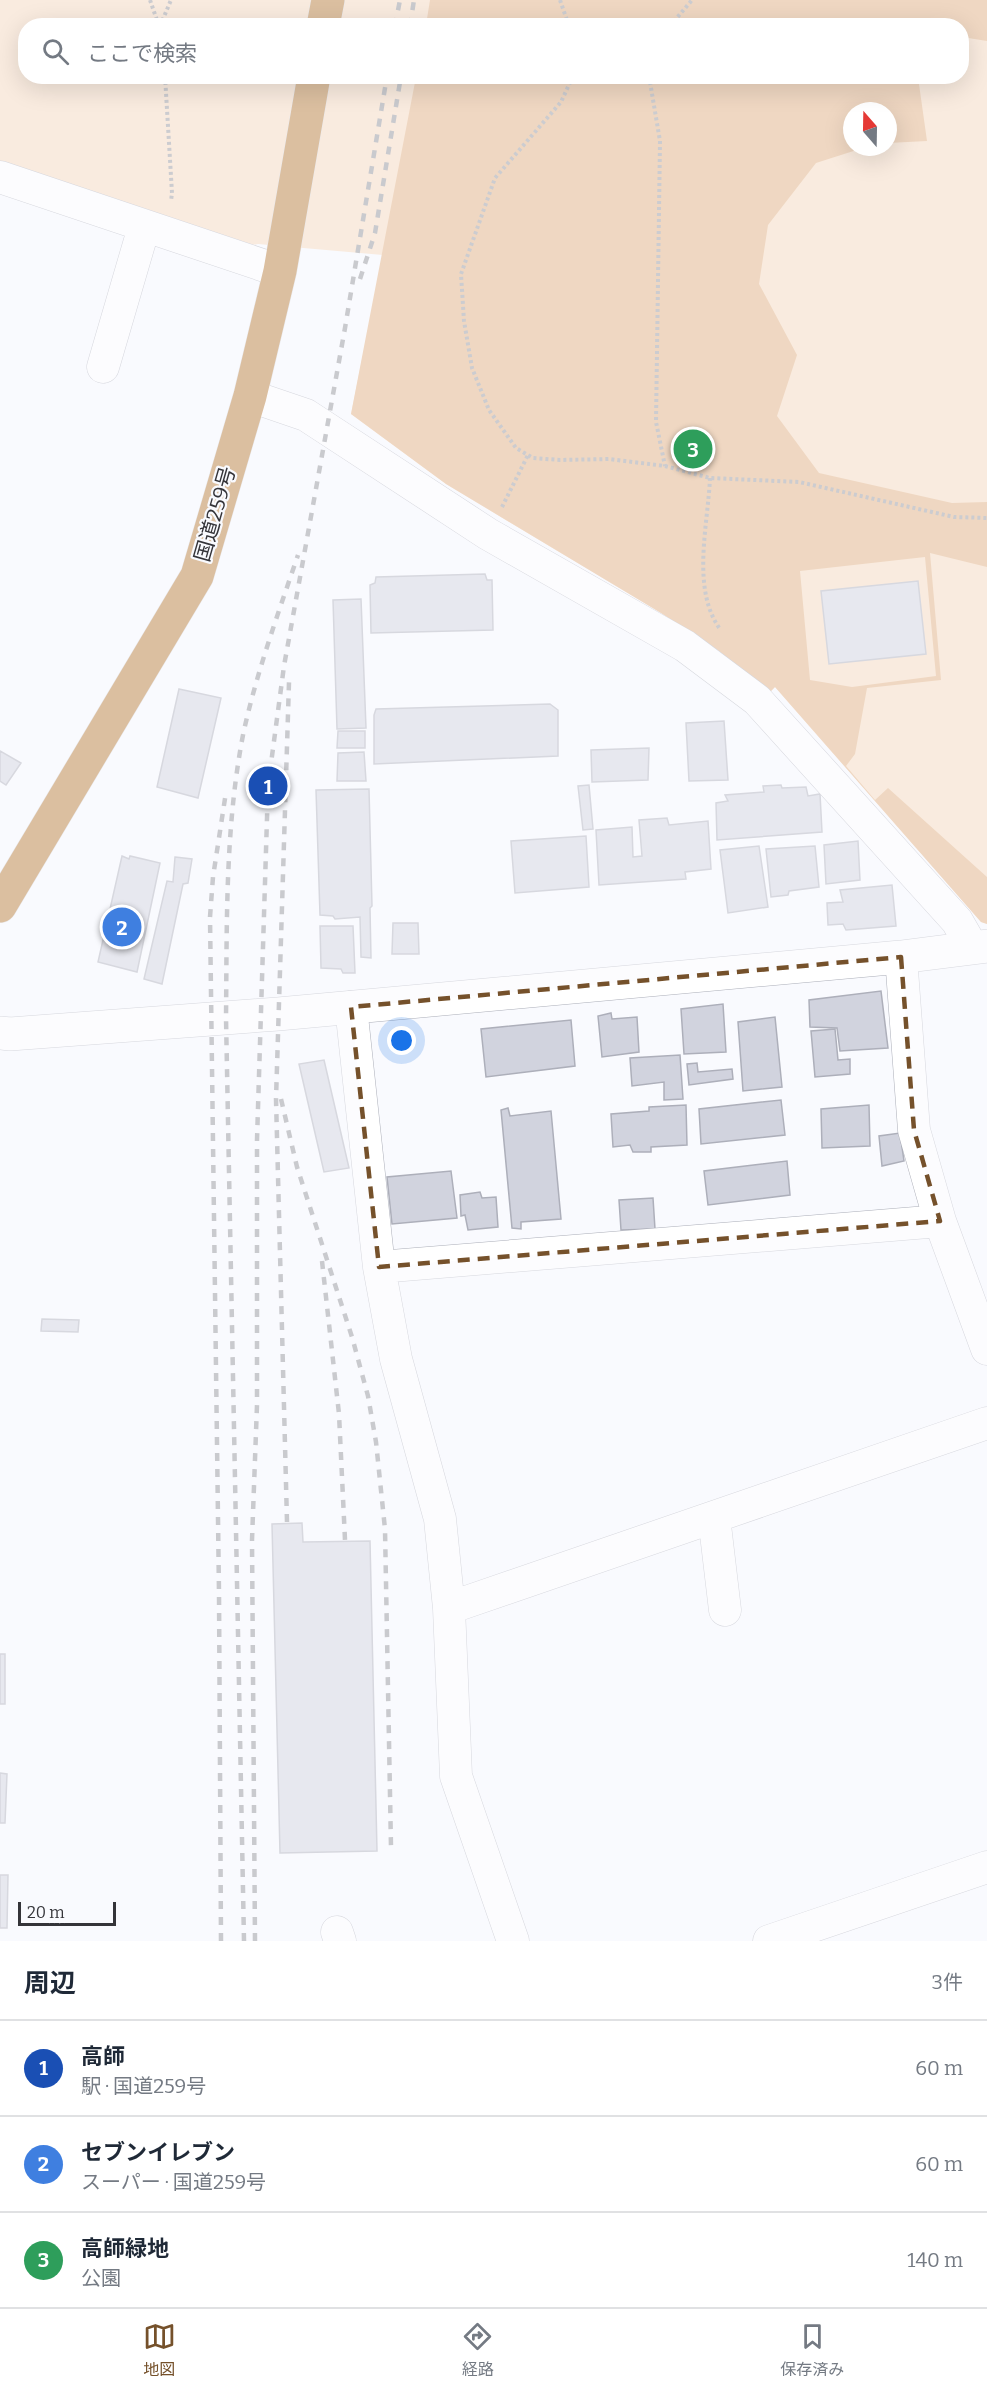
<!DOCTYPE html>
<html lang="ja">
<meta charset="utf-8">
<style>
:root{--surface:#fff;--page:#f2f2f3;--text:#1f2937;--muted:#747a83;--line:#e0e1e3;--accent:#75512b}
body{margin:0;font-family:Bitter,"Noto Sans JP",serif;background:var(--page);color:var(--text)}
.compass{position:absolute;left:843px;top:102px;width:54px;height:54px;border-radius:50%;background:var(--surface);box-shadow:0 6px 24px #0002;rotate:340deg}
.scale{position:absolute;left:18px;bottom:15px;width:98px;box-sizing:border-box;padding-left:6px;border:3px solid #343439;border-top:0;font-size:16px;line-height:21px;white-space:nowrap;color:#343439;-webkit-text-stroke:4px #f9fafe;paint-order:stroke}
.you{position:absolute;left:402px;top:1041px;width:21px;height:21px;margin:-15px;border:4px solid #fff;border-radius:50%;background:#1a73e8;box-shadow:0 0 0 9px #1a73e833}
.badge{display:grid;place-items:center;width:39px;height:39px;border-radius:50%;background:var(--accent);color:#fff;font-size:20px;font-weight:700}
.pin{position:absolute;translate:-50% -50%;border:3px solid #fff;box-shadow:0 2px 6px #0006}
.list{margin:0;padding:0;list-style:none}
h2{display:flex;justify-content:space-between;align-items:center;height:78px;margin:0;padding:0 24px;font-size:26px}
h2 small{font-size:20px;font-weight:400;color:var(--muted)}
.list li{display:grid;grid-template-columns:39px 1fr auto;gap:18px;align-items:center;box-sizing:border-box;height:96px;padding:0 24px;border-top:2px solid var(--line)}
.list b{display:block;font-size:22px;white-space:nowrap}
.list p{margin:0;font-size:20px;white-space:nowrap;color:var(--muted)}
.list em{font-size:20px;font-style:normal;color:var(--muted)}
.icon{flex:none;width:33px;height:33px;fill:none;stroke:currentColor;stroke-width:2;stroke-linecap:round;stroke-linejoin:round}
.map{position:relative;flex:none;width:987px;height:1941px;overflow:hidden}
.search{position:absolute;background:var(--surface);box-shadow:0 6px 24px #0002;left:18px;right:18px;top:18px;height:66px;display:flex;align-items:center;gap:15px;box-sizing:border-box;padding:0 21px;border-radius:24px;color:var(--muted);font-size:22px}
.sheet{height:366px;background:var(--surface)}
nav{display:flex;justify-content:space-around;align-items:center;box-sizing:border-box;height:84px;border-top:2px solid var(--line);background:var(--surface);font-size:16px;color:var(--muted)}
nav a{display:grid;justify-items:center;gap:3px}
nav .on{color:var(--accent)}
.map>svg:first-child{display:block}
.green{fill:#f9d9ba;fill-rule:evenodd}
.forest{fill:#e2ae7a;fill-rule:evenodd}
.building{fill:#d1d3de;stroke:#adafba;stroke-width:1.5}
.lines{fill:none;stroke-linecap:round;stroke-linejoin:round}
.street-casing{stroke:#acafb9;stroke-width:33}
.secondary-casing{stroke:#acafb9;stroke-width:34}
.highway-casing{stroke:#d6d6d7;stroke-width:34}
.path{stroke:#949599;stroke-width:4;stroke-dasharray:3 3;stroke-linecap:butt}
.street{stroke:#fff;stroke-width:32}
.secondary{stroke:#fff;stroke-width:33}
.highway{stroke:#b77830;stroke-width:33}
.rail{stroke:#8f9094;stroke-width:4.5;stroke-dasharray:8 8;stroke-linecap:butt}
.marked{fill:none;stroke:#75512b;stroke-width:4.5;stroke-dasharray:12 8;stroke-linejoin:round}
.labels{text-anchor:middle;stroke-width:4.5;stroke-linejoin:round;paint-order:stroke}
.street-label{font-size:21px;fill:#343439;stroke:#f9fafe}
</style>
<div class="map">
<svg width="987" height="1941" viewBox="0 0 987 1941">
<rect width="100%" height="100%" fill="#f9fafe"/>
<path class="green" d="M0,0H987V924L981,922L775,687L768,694L719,651L661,613L446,484L351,414L383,255L258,244L240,247L0,168ZM26,26H962V76H26ZM852,111H888V147H852Z"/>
<path class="forest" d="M430,0H987V41L962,37V26L426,25Z
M416,77H918L927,141L888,143V111H852V147H866L816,163L768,225L759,284L797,355L777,416L819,473L952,503L987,502V567L930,553L941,680L867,688L855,754L846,766L875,800L888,788L987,877V924L981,922L775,687L768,694L719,651L661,613L446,484L351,414ZM925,557L936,676L852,687L810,680L800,571Z"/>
<path class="building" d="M485,574L487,580H492L493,630L371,633L370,585L375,583L376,577Z
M918,581L926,654L829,664L821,591Z
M361,599L366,728L337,729L333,600Z
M179,689L221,698L198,798L157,787Z
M550,704L558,710V756L374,764V715L376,709Z
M724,721L728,780L689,781L686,723Z
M338,731H365V748H337Z
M649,748L648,780L592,782L591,750Z
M0,751L21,763L6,785L0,781Z
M364,752L366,781H337L338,753Z
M589,785L593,829L583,830L578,786Z
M781,785L782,788L806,787L808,796L820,794L822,832L717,840L716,803L728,801L725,795L764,792L763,786Z
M369,789L372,906L370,908L371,958L361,957L360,917L335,919L333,916L320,915L316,790Z
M667,818L669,825L708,821L711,869L685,872L686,879L599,885L596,830L632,827L633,857L642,856L639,820Z
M586,836L589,887L515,893L511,841Z
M858,841L860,880L826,884L824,845Z
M759,846L768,907L728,913L720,850Z
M815,846L819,887L789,891L788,895L771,897L766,849Z
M122,856L129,859L130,856L160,863L137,972L98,962Z
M175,857L192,859L188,883L183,884L162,984L144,979L167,881L173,882Z
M892,885L896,926L846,930L843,924L828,925L827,903L843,902L840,890Z
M393,923H418L419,954H392Z
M320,926H353L355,973H343L341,969L321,968Z
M881,991L888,1048L840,1051L837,1028L810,1027L809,1000Z
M723,1004L726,1052L684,1054L681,1009Z
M611,1013L612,1019L637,1017L639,1052L602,1057L598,1016Z
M775,1017L782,1087L743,1091L738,1022Z
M571,1020L575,1066L486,1077L481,1029Z
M835,1029L838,1060L850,1059V1074L815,1077L811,1031Z
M680,1055L683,1099L664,1100V1082L632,1086L630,1058Z
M324,1060L349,1168L324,1172L299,1064Z
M697,1063L698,1072L732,1069L733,1079L689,1085L687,1064Z
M781,1100L785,1135L701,1144L699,1109Z
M686,1105L687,1145L651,1147V1152H633L630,1145L613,1147L611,1114L649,1111V1107Z
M869,1105L870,1146L822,1148L821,1109Z
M508,1108L510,1116L551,1111L561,1219L521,1222V1229L512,1228L501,1110Z
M900,1133L904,1161L882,1166L879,1136Z
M787,1161L790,1195L708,1205L704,1171Z
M451,1171L457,1218L392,1224L387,1177Z
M480,1192L482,1198L496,1197L498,1227L468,1230L465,1215L461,1216L460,1195Z
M653,1198L655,1229L621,1230L619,1200Z
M42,1319L79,1320L78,1332L41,1331Z
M302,1523L303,1542L370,1541L377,1851L280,1853L272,1524Z
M0,1654H5V1704H0Z
M0,1773L7,1774L5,1823H0Z
M0,1875H8L7,1928H0Z"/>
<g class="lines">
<defs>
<path id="street" d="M0,177L280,271
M103,367L144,227
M250,396L306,415L488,534L685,646L757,700L957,921L972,947
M901,957L914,1130L940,1221L987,1349
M351,1007L379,1267L396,1359L440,1519L449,1608L456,1776L513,1941
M379,1267L940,1221
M714,1517L725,1610
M449,1608L987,1423
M337,1932L340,1941
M769,1941L987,1867"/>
<path id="secondary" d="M0,1033L10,1034L278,1014L901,957L987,946"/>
<path id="highway" d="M323,26L328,0
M0,906L197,576L250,396L280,271L314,76"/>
</defs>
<use href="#street" class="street-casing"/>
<use href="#secondary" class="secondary-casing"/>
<use href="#highway" class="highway-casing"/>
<path class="path" d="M150,0L159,26
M560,0L569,26
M160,26L171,0
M670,26L692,0
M165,76L172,193L171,201
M573,76L561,102L495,178L461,274L464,321L472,368L489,410L516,448L533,458L560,460L609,459L665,466L710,478L799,482L954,517L987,518
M649,76L660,141L656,422L665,466
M710,478C708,525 691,589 720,629
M502,507L528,455"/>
<use href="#street" class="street"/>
<use href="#secondary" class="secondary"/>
<use href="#highway" class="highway"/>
<path class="rail" d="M395,26L400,0
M410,26L414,0
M360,279L375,233L401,76
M281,1099L297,1167L352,1337L368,1396L376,1442L385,1529L391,1847
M322,1261L339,1414L345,1540
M287,1522L276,1099L289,682
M221,1941L219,1593L210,917L213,877L226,792
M244,1941L226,1018C227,923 225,828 243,735C256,674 278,614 298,555
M255,1941L252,1540L257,1405V1140L268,786L284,666L345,328L387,76"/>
</g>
<path d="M0 0H987V1941H0ZM901,957L914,1130L940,1221L379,1267L351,1007Z" fill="#f9fafe" fill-opacity=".55" fill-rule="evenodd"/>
<path class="marked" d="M901,957L914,1130L940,1221L379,1267L351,1007Z"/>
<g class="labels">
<g class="street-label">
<text transform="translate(215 514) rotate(-74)" y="7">国道259号</text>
</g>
</g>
</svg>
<svg class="compass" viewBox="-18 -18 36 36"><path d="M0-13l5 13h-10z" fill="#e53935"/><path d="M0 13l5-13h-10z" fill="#747a83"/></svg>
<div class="scale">20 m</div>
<div class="you"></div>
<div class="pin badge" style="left:268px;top:786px;background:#1a4fb4">1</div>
<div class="pin badge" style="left:122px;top:927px;background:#3f7fe0">2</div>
<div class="pin badge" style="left:693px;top:449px;background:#2e9e5b">3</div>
<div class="search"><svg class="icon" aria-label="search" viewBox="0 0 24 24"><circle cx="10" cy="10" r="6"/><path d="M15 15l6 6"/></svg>ここで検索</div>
</div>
<section class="sheet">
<h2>周辺<small>3件</small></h2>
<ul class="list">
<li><span class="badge" style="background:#1a4fb4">1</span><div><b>高師</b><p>駅 · 国道259号</p></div><em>60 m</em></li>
<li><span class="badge" style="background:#3f7fe0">2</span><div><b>セブンイレブン</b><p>スーパー · 国道259号</p></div><em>60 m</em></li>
<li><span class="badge" style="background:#2e9e5b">3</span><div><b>高師緑地</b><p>公園</p></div><em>140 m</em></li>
</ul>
</section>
<nav>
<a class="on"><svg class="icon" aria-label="map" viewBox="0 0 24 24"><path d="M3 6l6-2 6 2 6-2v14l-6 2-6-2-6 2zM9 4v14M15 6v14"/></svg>地図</a>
<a><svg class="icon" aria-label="directions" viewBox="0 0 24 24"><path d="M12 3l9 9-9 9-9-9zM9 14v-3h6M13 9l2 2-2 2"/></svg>経路</a>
<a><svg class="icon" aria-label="saved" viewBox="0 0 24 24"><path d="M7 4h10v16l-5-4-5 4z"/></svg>保存済み</a>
</nav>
